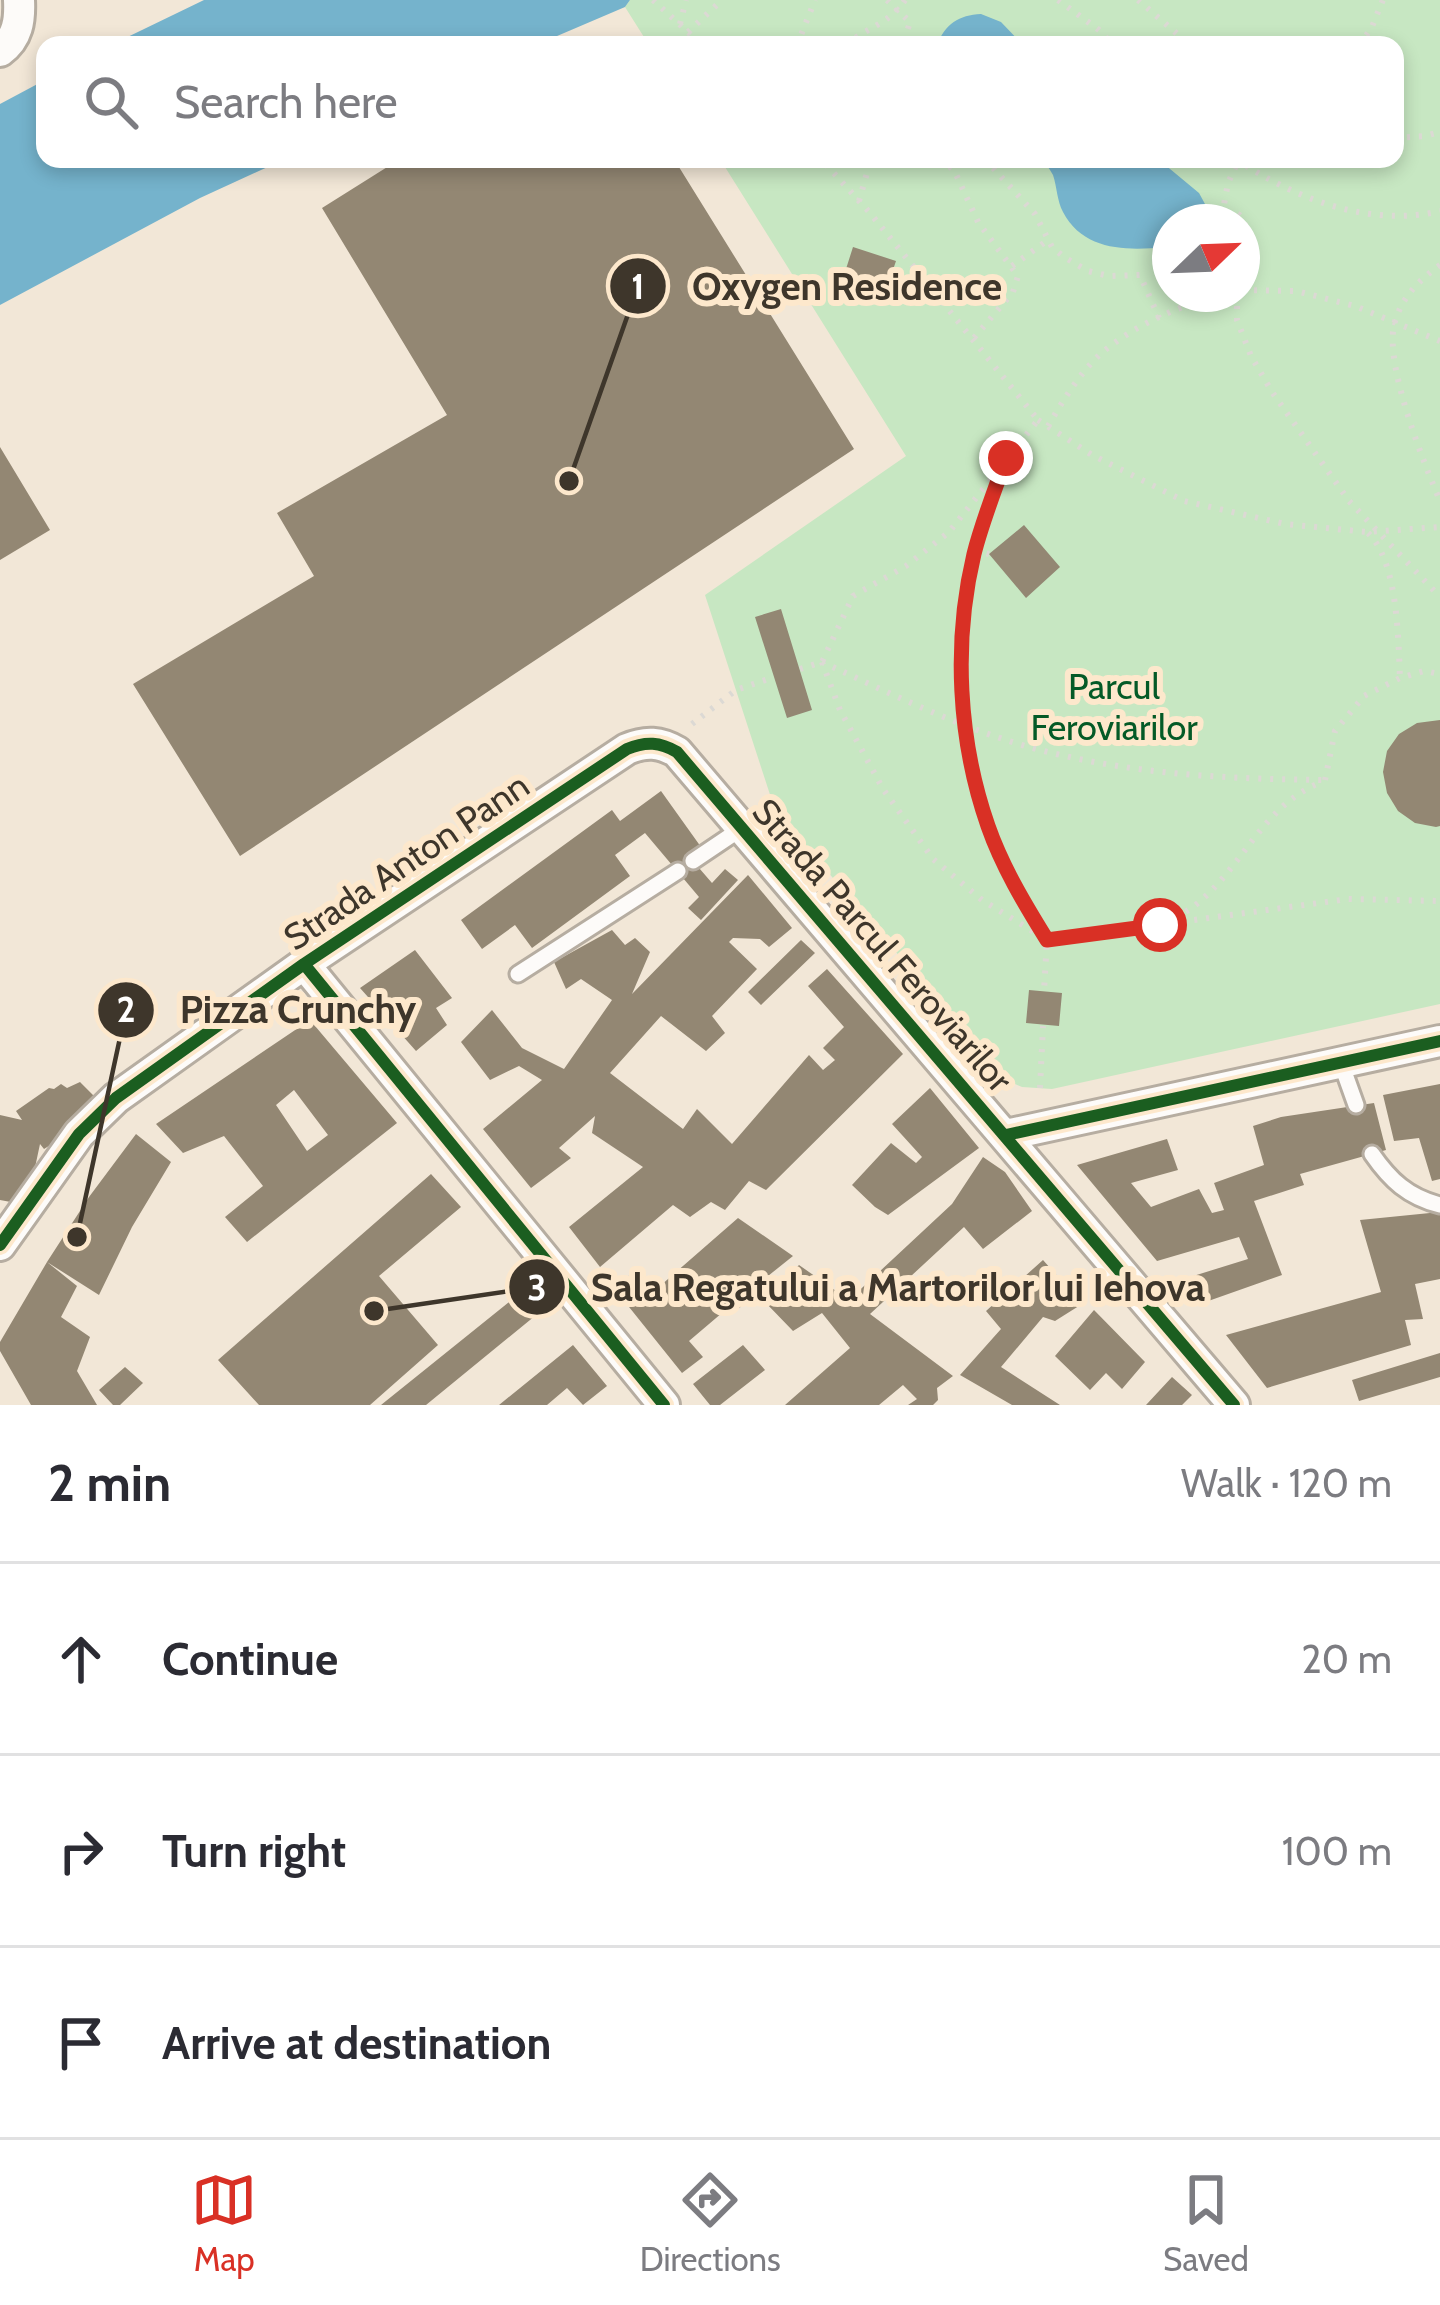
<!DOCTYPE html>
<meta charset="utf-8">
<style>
:root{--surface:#fff;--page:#f2f2f3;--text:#2b2b33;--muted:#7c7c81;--line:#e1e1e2;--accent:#d93025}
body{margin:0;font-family:Cabin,sans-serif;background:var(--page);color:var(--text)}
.compass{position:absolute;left:1152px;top:204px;width:108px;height:108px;border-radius:50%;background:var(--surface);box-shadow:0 6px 18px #0003;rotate:67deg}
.stop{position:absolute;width:36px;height:36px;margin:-27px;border:9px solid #d93025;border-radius:50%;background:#fff}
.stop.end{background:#d93025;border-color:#fff;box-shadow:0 3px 12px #0008}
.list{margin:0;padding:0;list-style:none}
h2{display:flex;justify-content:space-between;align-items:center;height:156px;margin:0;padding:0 48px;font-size:51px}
h2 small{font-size:39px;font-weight:400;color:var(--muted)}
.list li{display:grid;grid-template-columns:78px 1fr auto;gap:36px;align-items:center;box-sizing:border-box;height:192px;padding:0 48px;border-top:3px solid var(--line)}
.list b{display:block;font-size:45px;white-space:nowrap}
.list em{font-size:39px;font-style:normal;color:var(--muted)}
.icon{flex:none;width:66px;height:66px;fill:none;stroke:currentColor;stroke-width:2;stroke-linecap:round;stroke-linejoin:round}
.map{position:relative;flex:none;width:1440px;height:1405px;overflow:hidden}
.search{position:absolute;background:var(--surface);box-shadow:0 6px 18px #0003;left:36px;right:36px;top:36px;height:132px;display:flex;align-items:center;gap:30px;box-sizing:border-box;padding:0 42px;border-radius:24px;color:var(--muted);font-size:45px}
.sheet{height:732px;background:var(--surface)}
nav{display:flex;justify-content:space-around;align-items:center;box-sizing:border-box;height:168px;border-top:3px solid var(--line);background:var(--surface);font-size:33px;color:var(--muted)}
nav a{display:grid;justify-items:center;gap:6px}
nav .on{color:var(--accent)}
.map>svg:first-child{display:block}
.green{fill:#c7e7c2;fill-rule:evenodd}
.water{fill:#75b3cc}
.building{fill:#938773;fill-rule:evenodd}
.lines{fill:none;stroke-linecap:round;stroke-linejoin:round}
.lane-casing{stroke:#b6ada1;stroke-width:21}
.street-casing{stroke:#b6ada1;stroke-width:36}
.path{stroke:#dcd9d4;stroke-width:6;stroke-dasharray:3 9;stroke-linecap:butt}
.lane{stroke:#fdfbf9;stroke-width:15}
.street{stroke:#fdfbf9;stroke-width:30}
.cycleway-casing{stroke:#fde8cc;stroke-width:20}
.cycleway{stroke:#1b5e20;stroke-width:12}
.route{stroke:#d93025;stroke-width:15}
.labels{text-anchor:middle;stroke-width:12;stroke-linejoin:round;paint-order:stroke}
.park-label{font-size:36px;fill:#045a27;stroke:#fde8cc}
.street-label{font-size:36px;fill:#3e362b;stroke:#fde8cc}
.leader{fill:none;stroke:#3e362b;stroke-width:4.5}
.callout-dot{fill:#3e362b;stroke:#fde8cc;stroke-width:4.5}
.mark-label{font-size:36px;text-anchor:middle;font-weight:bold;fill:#fff}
.callout-label{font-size:39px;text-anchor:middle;font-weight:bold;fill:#3e362b;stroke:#fde8cc;stroke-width:12;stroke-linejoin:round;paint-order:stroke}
</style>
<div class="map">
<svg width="1440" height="1405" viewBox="0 0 1440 1405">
<rect width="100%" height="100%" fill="#f2e7d7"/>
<path class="green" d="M630,0H1440V1004L1052,1089L1022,1087L1005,1080L775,810L705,595L906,456L720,159H1395V45H649L625,7ZM1170,222H1242V294H1170Z"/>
<path class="water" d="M204,0H630L625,7L536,45H111Z
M981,14L1001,22L1023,45H937C945,24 959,15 981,14Z
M45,80V159H285L200,198L0,305V104Z
M1043,159H1158L1199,193L1205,204L1203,222H1170V245L1165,247C1128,251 1083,251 1063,212C1057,201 1057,187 1053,175C1050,170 1046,164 1043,159Z"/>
<path class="building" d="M400,159H674L854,449L240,856L133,684L314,576L277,513L447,415L322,208Z
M853,247L896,261L881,305L839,291Z
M0,447L50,530L0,560Z
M1024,525L1060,567L1026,598L989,554Z
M781,609L812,710L787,718L755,617Z
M1440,720V826L1436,827L1415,823L1398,811L1387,793L1383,772L1387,751L1399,734L1417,723Z
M661,791L701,847L693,861L712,883L725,869L738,880L701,920L688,908L699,897L645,833L615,855L630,876L532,948L515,925L482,949L461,920L612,810L620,821Z
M748,875L792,928L769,947L760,939L733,938L729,942L757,969L712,1016L725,1033L706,1051L661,1016L610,1073L683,1129L697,1109L732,1144L809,1055L823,1070L835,1060L823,1048L844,1027L808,986L827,969L903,1054L766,1190L749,1181L725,1210L711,1202L690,1217L673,1205L600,1267L569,1227L643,1167L592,1133L595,1116L559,1148L571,1158L531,1188L483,1129L542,1080L519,1066L490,1080L461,1042L492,1010L522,1048L564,1069L612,1000L581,979L566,989L554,962L612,930L625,945L635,938L650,952L632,994Z
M801,940L815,953L761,1005L748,992Z
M415,950L452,998L436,1008L447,1025L416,1051L360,988Z
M1029,990L1062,993L1059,1026L1026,1023Z
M310,1020L397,1123L247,1242L225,1217L263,1186L224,1136L183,1153L156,1124ZM294,1090L328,1135L307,1151L276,1105Z
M80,1082L94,1096L82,1107L83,1114L76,1129L44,1149L40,1144L27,1205L0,1200V1115L22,1120L16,1111L49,1088L54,1089L61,1084L67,1088Z
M1440,1084V1179L1432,1181L1419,1138L1394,1141L1383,1095Z
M930,1088L979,1148L888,1215L875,1207L852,1185L891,1143L916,1163L922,1157L892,1124Z
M1374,1103L1386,1150L1300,1174L1304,1185L1254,1201L1282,1275L1197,1305L1174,1282L1248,1259L1239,1237L1157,1261L1077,1165L1167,1139L1178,1170L1131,1183L1151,1207L1199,1189L1212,1213L1224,1210L1214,1183L1264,1165L1253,1126L1281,1117Z
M136,1134L171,1162L132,1227L99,1295L47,1262L89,1197Z
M983,1157L1005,1172L1032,1211L983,1249L964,1227L870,1314L953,1376L937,1388L938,1400L933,1405H908L917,1399L903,1385L879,1405H785L850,1348L822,1313L793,1331L764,1301L799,1265L849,1300L952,1204Z
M431,1174L461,1207L379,1276L438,1345L370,1405H259L218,1360Z
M1440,1212V1279L1415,1284L1423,1319L1405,1320L1411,1345L1267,1388L1226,1335L1381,1292L1360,1220Z
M738,1218L793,1256L758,1284L761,1289L737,1310L729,1307L689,1341L703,1357L682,1373L613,1287L630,1275L652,1293Z
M1043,1260L1082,1304L1055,1321L1043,1317L1001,1367L1060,1405H1012L960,1375L1001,1329L986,1311Z
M47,1262L77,1286L61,1317L90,1337L77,1371L97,1405H31L0,1351V1342Z
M524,1290L541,1311L426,1405H381Z
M1094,1310L1145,1362L1122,1389L1106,1373L1090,1390L1055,1356Z
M573,1345L607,1386L583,1405L567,1388L547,1405H499Z
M743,1345L765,1370L720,1405H710L693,1384Z
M1440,1353V1377L1359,1401L1352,1380Z
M125,1367L143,1383L120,1405H113L99,1390Z
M1172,1377L1192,1395L1182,1405H1146Z"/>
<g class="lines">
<defs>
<path id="lane" d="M693,861L742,828
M518,974L678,871
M1341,1063L1356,1105
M1372,1154C1390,1180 1408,1197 1440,1205"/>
<path id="street" d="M0,51C18,38 20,20 19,0
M304,964L664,1405
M1006,1135L1440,1041
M0,1245L79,1134L116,1098L304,964L627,749C646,741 660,742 677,752L1234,1405"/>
</defs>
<use href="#lane" class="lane-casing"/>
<use href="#street" class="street-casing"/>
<path class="path" d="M653,0L702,45
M887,0L910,22L903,45
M1058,0L1099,30L1113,45
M1138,0L1190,45
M680,24L686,0
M688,32L722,0
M797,45L815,0
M846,45C867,27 888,25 905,0
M1359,45L1371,29L1383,0
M1395,138L1425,136L1440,132
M940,159L954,170L978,222L1018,276L1013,292L973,339
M985,159L1035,214L1052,247L1064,257L1088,271L1109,276L1140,275L1159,318
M1236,159C1294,198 1369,228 1440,211
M859,201L871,159
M1222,215L1228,183L1238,161
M1219,222L1222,215L1235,212C1244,217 1248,224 1242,233
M1440,265C1418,281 1401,298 1394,325C1385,366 1423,461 1440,501
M1012,266L1048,240
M1242,290L1296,291L1355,306L1440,341
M1237,294V320L1251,356L1272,392L1349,501L1440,597
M1038,420L1092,455L1184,501L1285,524L1367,532L1440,527
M1048,426C1063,401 1081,370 1104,351C1138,323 1182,305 1223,294
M1004,466L975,550L963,622L961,675L969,754L988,827L1021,898L1047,940L1044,991
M1368,533C1398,562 1398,637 1400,678
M975,550L989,554
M822,662L840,710L883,789L933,859L982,900L1047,940L1348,899L1440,901
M822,662C896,696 972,734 1052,753C1143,775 1232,779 1325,780
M800,669L822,662L853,596L906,566L949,532L1038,420L870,213L821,159
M692,724L736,690L774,677
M1325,780L1335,731L1364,696L1400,678L1424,671L1440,674
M1164,922C1173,918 1182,914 1190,909C1241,873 1261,805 1322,782
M1040,1088L1043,1026"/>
<use href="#lane" class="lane"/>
<use href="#street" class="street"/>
<defs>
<path id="cycleway" d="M304,964L664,1405
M1006,1135L1440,1041
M0,1245L79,1134L116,1098L304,964L627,749C646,741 660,742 677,752L1234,1405"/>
</defs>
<use href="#cycleway" class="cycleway-casing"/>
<use href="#cycleway" class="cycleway"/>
</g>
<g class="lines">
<path class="route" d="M1006,458C995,490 982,522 974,554C953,642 958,740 988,826C1002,866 1024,903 1047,940L1160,925"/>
</g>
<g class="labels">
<g class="park-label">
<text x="1114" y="699">Parcul<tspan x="1114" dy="41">Feroviarilor</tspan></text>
</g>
<g class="street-label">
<text transform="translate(406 861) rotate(-34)" y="13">Strada Anton Pann</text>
<text transform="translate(883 945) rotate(49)" y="13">Strada Parcul Feroviarilor</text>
</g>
</g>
<path class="leader" d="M569 481L638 286M77 1237L126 1010M374 1311L537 1287"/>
<g class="callout-dot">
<circle cx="569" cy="481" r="12"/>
<circle cx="77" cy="1237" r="12"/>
<circle cx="374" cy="1311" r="12"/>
<circle cx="638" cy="286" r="30"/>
<circle cx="126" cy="1010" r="30"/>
<circle cx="537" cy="1287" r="30"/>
</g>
<g class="mark-label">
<text x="638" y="299">1</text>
<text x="126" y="1022">2</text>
<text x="537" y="1300">3</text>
</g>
<g class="callout-label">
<text x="847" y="300">Oxygen Residence</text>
<text x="298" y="1023">Pizza Crunchy</text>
<text x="898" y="1301">Sala Regatului a Martorilor lui Iehova</text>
</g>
</svg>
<svg class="compass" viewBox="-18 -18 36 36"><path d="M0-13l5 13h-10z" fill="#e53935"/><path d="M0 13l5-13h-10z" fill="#7c7c81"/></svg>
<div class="stop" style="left:1160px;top:925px"></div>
<div class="stop end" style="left:1006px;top:458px"></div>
<div class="search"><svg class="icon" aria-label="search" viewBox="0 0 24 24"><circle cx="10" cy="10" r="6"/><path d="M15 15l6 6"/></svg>Search here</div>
</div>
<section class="sheet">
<h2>2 min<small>Walk · 120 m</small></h2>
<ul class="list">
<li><svg class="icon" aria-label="ahead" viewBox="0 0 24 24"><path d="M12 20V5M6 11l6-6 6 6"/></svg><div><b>Continue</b></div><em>20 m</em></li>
<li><svg class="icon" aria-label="right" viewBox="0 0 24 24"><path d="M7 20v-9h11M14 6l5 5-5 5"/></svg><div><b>Turn right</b></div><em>100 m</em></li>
<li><svg class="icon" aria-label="arrive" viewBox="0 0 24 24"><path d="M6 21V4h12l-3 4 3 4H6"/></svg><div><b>Arrive at destination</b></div></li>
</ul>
</section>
<nav>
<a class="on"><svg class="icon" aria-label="map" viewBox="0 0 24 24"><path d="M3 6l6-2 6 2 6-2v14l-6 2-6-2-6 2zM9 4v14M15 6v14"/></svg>Map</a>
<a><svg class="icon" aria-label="directions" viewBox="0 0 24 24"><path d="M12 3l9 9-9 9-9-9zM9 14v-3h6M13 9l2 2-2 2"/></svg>Directions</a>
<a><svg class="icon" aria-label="saved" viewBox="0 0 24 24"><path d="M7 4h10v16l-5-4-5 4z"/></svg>Saved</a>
</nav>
